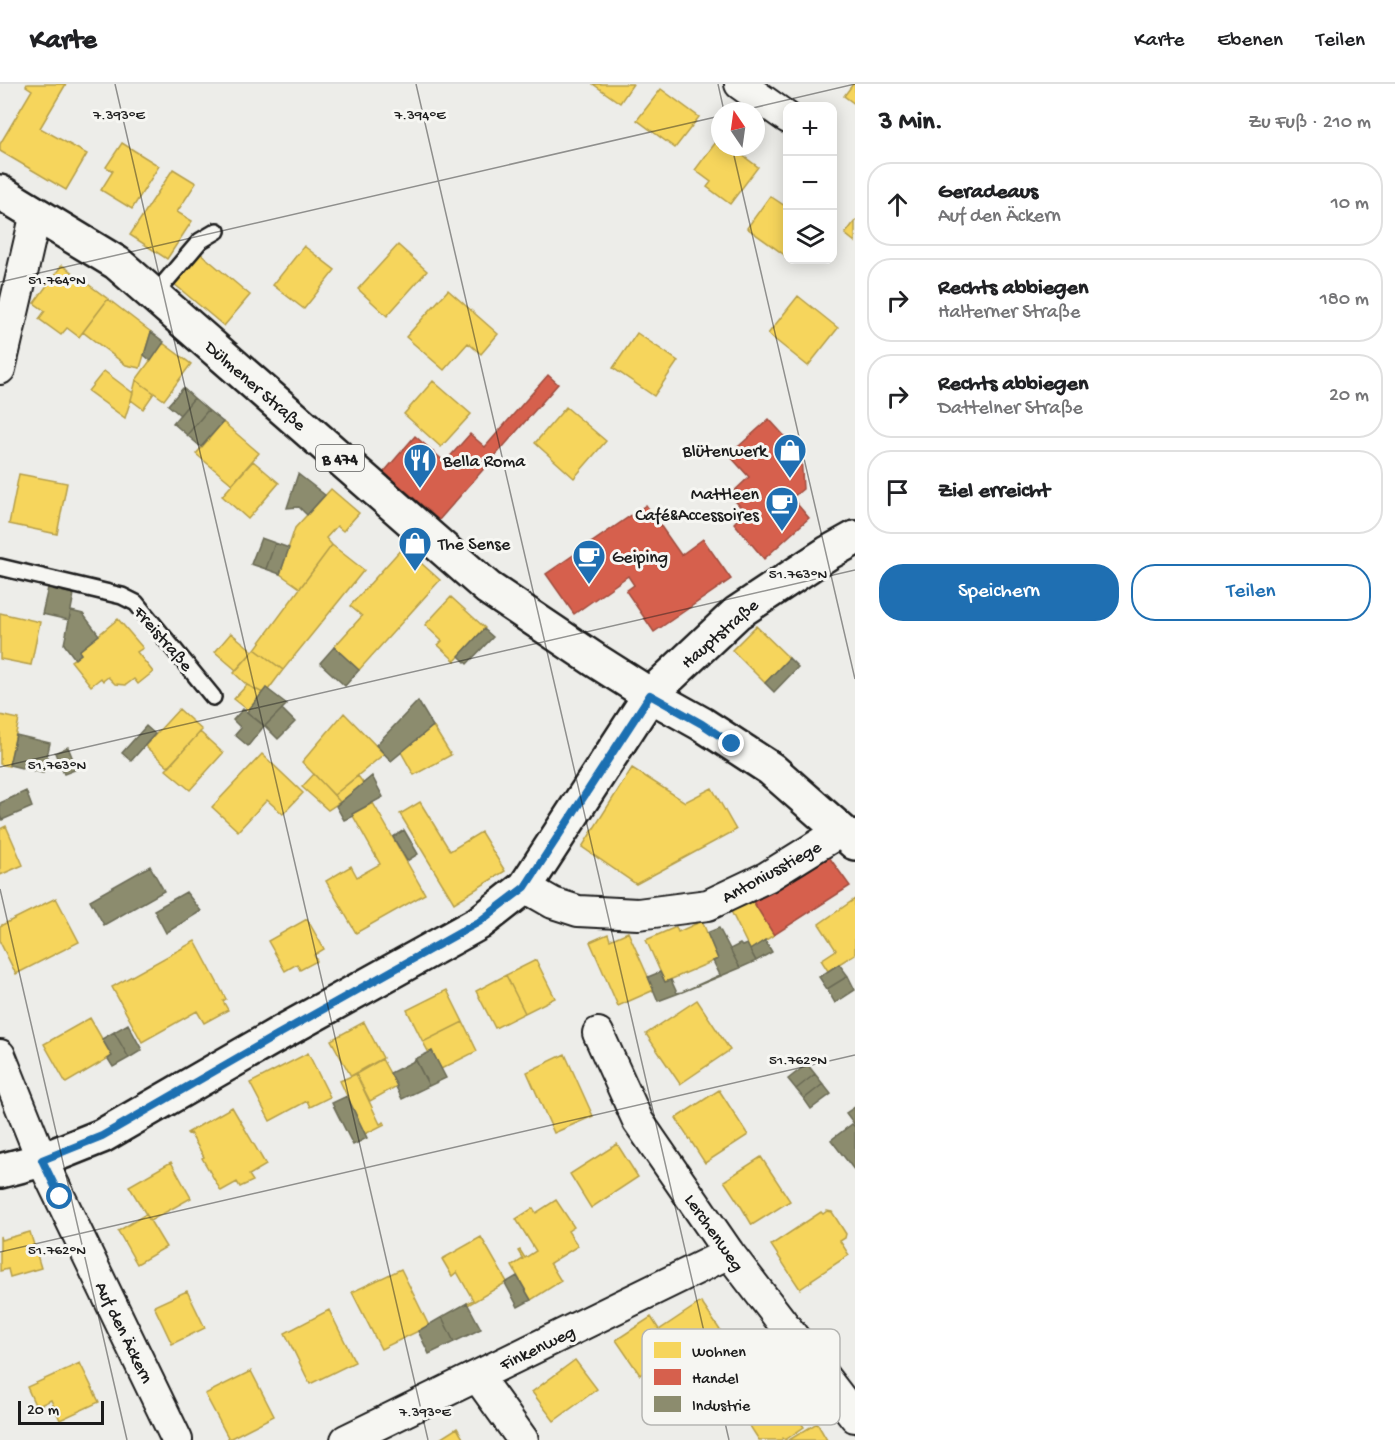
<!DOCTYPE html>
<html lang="de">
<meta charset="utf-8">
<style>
:root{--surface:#fff;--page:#f2f2f2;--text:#202124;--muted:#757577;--line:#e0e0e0;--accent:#1f6fb2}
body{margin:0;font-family:"Gochi Hand",sans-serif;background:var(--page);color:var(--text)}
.controls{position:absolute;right:18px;top:18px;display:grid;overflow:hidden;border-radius:12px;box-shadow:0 3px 15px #0003}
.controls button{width:54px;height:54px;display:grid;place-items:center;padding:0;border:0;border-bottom:2px solid var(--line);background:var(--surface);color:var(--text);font:30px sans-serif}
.compass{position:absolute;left:711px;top:18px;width:54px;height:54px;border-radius:50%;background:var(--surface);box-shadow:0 3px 15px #0003;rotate:347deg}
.scale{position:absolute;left:18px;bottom:15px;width:86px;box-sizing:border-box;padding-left:6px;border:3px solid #1c1c1c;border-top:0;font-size:16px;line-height:21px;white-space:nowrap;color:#1c1c1c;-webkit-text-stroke:4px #f6f6f2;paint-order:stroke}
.stop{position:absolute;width:18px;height:18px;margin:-14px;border:4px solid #1f6fb2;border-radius:50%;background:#fff}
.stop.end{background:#1f6fb2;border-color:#fff;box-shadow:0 2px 6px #0008}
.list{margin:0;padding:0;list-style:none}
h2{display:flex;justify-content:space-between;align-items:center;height:78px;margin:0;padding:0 24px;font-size:26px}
h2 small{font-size:20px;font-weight:400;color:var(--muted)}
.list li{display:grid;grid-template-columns:39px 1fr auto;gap:18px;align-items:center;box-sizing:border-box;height:84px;margin:0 12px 12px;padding:0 12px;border:2px solid var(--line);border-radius:24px}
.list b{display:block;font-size:22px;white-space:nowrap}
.list p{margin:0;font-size:20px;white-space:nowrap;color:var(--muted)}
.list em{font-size:20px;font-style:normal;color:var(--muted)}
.actions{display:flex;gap:12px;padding:18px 24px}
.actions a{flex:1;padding:14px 0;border:2px solid var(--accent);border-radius:24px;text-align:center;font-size:21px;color:var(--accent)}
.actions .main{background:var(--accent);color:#fff}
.icon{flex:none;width:33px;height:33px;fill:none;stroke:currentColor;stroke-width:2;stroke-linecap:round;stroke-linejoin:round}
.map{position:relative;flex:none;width:855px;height:1356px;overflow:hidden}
header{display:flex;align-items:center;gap:36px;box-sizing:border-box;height:84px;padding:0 30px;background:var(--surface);border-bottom:2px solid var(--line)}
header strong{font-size:28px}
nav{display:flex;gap:33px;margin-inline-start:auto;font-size:21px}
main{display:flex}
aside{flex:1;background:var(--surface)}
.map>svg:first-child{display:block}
.homes{fill:#f6d55c;stroke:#b59e49;stroke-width:1.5}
.shops{fill:#d6604d;stroke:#9e4c3e;stroke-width:1.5}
.industry{fill:#8c8c6e;stroke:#6a6a55;stroke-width:1.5}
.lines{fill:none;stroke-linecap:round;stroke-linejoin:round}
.service-casing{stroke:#1c1c1c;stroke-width:20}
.minor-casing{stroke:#1c1c1c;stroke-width:34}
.tertiary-casing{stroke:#1c1c1c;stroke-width:38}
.primary-casing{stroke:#1c1c1c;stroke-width:38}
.service{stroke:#f6f6f2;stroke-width:15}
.minor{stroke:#f6f6f2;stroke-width:30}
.tertiary{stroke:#f6f6f2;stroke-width:33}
.primary{stroke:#f6f6f2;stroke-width:33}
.route{stroke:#1f6fb2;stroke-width:8}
.ticks{fill:none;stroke:#1c1c1c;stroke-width:1.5;stroke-opacity:0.45}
.labels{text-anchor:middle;stroke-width:6;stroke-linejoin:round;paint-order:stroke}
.shield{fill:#f6f6f2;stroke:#5d5d5c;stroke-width:1.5}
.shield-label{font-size:16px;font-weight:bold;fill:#1c1c1c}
.street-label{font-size:18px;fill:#1c1c1c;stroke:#f6f6f2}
.poi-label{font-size:18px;fill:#1c1c1c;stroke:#f6f6f2;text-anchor:start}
.key{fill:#f6f6f2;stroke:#b5b5b2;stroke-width:1.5}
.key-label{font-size:16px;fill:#1c1c1c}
.ticks-label{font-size:15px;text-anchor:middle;fill:#1c1c1c;stroke:#f6f6f2;stroke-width:6;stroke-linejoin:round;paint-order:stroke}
</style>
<header>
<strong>Karte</strong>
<nav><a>Karte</a><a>Ebenen</a><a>Teilen</a></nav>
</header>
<main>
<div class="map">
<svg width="855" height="1356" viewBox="0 0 855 1356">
<rect width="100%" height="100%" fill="#edede9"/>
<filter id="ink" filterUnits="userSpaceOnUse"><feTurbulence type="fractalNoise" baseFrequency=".0167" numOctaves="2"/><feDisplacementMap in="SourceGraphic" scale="12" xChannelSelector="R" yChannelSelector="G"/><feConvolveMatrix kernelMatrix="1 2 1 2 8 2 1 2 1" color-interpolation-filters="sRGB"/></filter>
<g filter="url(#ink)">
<path class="homes" d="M27,0H66L40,44L87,70L66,106L0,67V60L32,6L26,2Z
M593,0H633L620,19Z
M853,0H855V20L844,12Z
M661,5L699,33L675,64L637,36Z
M719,54L720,63H731L758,83L730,120L707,103L711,98L695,86Z
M122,59L159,82L132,125L101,106L113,87L106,83Z
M173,85L196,99L177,128L192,137L167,175L130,151Z
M770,112L788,124V170L786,172L747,144Z
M855,137V158L845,150Z
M398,161L427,187L387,232L358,205Z
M304,162L335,186L304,225L273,201Z
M200,169L250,211L224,242L173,199Z
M62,181L108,215L79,253L67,244L61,251L39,235L45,227L34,219Z
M448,206L498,250L481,270L468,259L444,286L406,253Z
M798,212L838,244L808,282L768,250Z
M108,215L151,248L140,284L126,281L83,248Z
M637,249L678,277L654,312L613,284Z
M163,259L191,280L164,316L136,296Z
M104,287L133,309L125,334L88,307Z
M136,296L154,309L143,325L131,316Z
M433,297L471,330L441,363L404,330Z
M566,323L606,357L574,394L535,359Z
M223,338L259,369L232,400L196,370Z
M253,377L279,399L248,435L222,412Z
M19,390L67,399L57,450L9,440Z
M331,405L359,429L343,447L337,442L326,454L332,461L300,504L280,490L295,444Z
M332,461L364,486L283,586L255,565Z
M403,463L440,496L359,586L334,563L362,532L350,522Z
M451,513L485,544L455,577L438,561L442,557L425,541Z
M0,529L40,538L31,581L0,575Z
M118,535L143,564L137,568L153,588L138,600L134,595L126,601L115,600L108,593L103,597L101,594L91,602L71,577L81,570L79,567Z
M756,542L789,574L765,599L732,566Z
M231,549L253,567L236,586L215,568Z
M255,565L283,586L268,606L266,604L263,609L247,601L234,589Z
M247,601L263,609L248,626L234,615Z
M179,625L202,646L168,683L145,662Z
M344,629L384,670L334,711L302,678Z
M0,631L19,635L9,682L0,680Z
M433,642L451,671L414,691L401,668Z
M200,648L223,669L190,706L166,686Z
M262,670L303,709L283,730L267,716L238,747L212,723Z
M632,684L685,718L712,704L736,746L636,800L582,763Z
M314,690L340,718L328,726L302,703Z
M358,692L364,700L340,718L334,711Z
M420,718L450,767L481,748L505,787L454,819L400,730Z
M373,719L425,810L356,849L326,797L351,782L357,793L380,780L352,730Z
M6,742L23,781L0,791V745Z
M749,811L774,851L750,866L729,823Z
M56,814L79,858L16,890L0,858V842Z
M855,815V870L828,887L821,876L836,866L819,840Z
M307,835L324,865L314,871L317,877L300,886L297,880L285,887L268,857Z
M702,837L718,875L665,898L646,856L676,843L678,848Z
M628,848L654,906L618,922L590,858L608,850L610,856Z
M195,857L226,915L223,917L228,926L204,939L197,927L142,958L112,903Z
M536,876L555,914L525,929L506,891Z
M506,891L525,929L495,944L476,907Z
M447,906L463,938L423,958L407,926Z
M697,916L730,966L680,1000L646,950Z
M90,934L112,972L66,999L44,960Z
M364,938L383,974L351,992L331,956Z
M463,938L477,967L441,985L432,967L429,969L423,958Z
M308,969L330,1013L310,1023L307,1017L270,1037L250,999Z
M565,970L593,1032L554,1049L527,988Z
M382,975L397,1002L370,1017L356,990Z
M356,990L380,1040L384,1038L385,1040L365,1050L340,997Z
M719,1006L748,1051L705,1079L676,1034Z
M232,1023L266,1081L249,1091L253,1097L240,1103L237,1098L221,1107L202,1074L204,1073L190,1049L188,1050L187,1049Z
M617,1060L638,1093L591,1124L570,1090Z
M761,1073L790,1117L752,1141L742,1124L724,1097Z
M171,1078L191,1114L150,1137L129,1102Z
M556,1116L574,1143L568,1147L578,1162L550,1179L561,1197L531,1216L512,1182L523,1175L518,1167L520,1166L525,1174L536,1167L516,1135L533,1124L536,1129Z
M827,1127L832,1128L846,1150L845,1154L840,1157L849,1171L811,1196L812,1197L800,1205L771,1161L821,1128L823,1130Z
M146,1130L166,1163L137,1180L118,1147Z
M30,1148L41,1184L10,1193L8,1185L0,1187V1152L1,1156Z
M481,1153L507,1198L468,1221L467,1219L473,1216L457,1188L452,1192L442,1175Z
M401,1185L429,1242L381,1265L352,1208Z
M187,1207L205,1244L172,1260L154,1222Z
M701,1218L724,1252L682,1280L659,1246Z
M329,1226L355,1278L310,1300L285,1249Z
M651,1233L674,1269L640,1291L616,1256Z
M575,1276L597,1305L554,1337L532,1308Z
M80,1279L99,1318L60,1336L51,1316L36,1323L27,1303Z
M251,1287L274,1332L229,1355L205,1310Z
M776,1301L804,1343L785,1356L783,1354L781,1356H759L739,1325Z
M817,1339L827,1356H789Z
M457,1344L464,1356H438Z"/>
<path class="shops" d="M548,291L558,300L439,436L384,388L415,352L445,378L470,350L485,363Z
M769,335L801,370L803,405L792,414L809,434L764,475L734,439L745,428L730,411L749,393L729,371Z
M646,421L681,471L703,455L731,495L654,548L626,507L634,501L628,492L574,530L546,490Z
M829,773L850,802L774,851L749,811L795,783L800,792Z"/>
<path class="industry" d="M151,248L164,258L151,277L144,271Z
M183,304L194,314L180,331L168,321Z
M194,314L208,326L187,351L173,339Z
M208,326L223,338L201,363L187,351Z
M298,390L325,411L307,431L299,423L287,424Z
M261,454L275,459L266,485L251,480Z
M275,459L289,464L280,490L266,485Z
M48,504L74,510L69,536L42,530Z
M71,527L83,530L99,551L79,567L81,570L75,575L64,560Z
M484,545L493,553L467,580L459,572Z
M334,563L359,586L345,602L320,579Z
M789,574L798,583L774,608L765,599Z
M266,604L287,620L265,642L247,628Z
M418,617L433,642L391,677L376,661Z
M243,625L264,642L248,662L235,651L241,644L233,636Z
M282,625L295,638L278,655L265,642Z
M146,642L155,650L131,677L122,669Z
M16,651L50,659L43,689L9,681Z
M68,663L77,685L64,690L55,669Z
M372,692L383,713L352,730L353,732L344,736L336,722Z
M26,707L32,723L2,736L0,731V719Z
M404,746L418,770L407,777L393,753Z
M150,782L164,807L104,841L90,816Z
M186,808L201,827L166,849L154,826Z
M719,844L740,884L682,908L720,891L713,877L718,875L707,849Z
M765,856L772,868L756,877L750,866Z
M740,860L742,862L747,860L756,877L740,884L730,865Z
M839,880L848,892L827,905L819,893Z
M660,888L665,898L671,896L677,909L682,908L658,917L648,893Z
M848,892L855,906L835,919L827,905Z
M128,940L142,966L129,974L114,948Z
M114,948L129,974L113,983L108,975L112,972L102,955Z
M432,967L446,994L429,1002L415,975Z
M416,976L429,1002L402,1015L396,1003L397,1002L390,989Z
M807,980L815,990L796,1005L788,995Z
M815,990L823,1000L804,1015L796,1005Z
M823,1000L831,1010L811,1025L804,1015Z
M347,1012L367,1054L353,1061L332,1019Z
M855,1023V1041L846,1029Z
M852,1040L855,1043V1087L831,1056Z
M517,1192L531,1216L518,1223L505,1199Z
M467,1219L481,1245L454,1258L442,1233Z
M442,1233L454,1258L429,1270L418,1247Z"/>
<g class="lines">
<defs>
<path id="service" d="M154,211L200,157L217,147
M0,483L122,512L136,519L213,613"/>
<path id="minor" d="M740,0L788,34
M0,285L36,129
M525,803L553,819L578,827L638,830L708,821L767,793L841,747
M598,949L638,1037L729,1169L855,1333
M0,971L42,1076L177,1356
M477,1292L523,1356
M346,1356L729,1169"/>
<path id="tertiary" d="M0,1087L42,1076L102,1052L277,951L479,839L525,803L650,611L737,529L828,469L855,454"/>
<path id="primary" d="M0,108L117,179L488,504L595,576L650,611L702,640L771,685L855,759"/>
</defs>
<use href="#service" class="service-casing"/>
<use href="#minor" class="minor-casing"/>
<use href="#tertiary" class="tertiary-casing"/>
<use href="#primary" class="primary-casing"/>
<use href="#service" class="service"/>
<use href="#minor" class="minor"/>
<use href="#tertiary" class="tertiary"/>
<use href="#primary" class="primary"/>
</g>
</g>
<g class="lines" filter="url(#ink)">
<path class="route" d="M60,1113L42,1076L102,1052L277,951L479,838L525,803L650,611L702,640L732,660"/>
</g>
<path class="ticks" d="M115,0L428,1356M416,0L729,1356M718,0L724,27M740,27L855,0M732,63L855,595M0,198L720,32M0,683L855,486M0,805L127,1356M0,1168L855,971"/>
<defs>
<symbol id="shop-pin" viewBox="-11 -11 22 30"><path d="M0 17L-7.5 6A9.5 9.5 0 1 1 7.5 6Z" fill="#1f6fb2" stroke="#f6f6f2"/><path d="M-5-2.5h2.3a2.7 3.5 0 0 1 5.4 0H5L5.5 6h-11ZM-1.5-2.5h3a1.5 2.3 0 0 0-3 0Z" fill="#fff"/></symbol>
<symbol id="restaurant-pin" viewBox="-11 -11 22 30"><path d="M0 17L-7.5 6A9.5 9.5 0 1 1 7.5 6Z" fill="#1f6fb2" stroke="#f6f6f2"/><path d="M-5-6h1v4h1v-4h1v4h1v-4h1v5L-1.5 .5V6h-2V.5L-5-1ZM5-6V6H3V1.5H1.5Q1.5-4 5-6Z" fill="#fff"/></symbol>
<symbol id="cafe-pin" viewBox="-11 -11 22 30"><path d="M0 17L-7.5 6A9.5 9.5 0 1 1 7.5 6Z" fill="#1f6fb2" stroke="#f6f6f2"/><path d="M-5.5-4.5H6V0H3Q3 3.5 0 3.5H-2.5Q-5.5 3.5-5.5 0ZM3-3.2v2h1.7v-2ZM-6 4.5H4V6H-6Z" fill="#fff"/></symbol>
</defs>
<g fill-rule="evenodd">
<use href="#shop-pin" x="771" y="347" width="38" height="52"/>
<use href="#restaurant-pin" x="401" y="357" width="38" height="52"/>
<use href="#cafe-pin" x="763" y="400" width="38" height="52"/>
<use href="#shop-pin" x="396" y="440" width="38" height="52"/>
<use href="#cafe-pin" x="570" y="453" width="38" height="52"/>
</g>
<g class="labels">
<rect class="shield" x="316" y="361" width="48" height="26" rx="4.5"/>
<g class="shield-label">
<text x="340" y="380">B 474</text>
</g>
<g class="street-label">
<text transform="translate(256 301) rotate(41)" y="6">Dülmener Straße</text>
<text transform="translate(719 549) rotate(-41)" y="6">Hauptstraße</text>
<text transform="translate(164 554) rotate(49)" y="6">Freistraße</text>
<text transform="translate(771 787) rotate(-29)" y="6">Antoniusstiege</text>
<text transform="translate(715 1148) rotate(55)" y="6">Lerchenweg</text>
<text transform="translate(125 1248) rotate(64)" y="6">Auf den Äckern</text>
<text transform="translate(537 1263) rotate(-26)" y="6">Finkenweg</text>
</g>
<g class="poi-label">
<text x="767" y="372" text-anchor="end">Blütenwerk</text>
<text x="443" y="382">Bella Roma</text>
<text x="759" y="415" text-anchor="end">Mattleen<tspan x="759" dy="21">Café&amp;Accessoires</tspan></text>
<text x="438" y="465">The Sense</text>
<text x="612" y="478">Geiping</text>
</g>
</g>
<rect x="642" y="1245" width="198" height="96" rx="9" class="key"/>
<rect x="654" y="1258" width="27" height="16" fill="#f6d55c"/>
<rect x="654" y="1285" width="27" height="16" fill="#d6604d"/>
<rect x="654" y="1312" width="27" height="16" fill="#8c8c6e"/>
<g class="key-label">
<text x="692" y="1272">Wohnen</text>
<text x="692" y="1299">Handel</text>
<text x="692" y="1326">Industrie</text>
</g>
<g class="ticks-label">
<text x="119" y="35">7.393°E</text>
<text x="420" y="35">7.394°E</text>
<text x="57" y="200">51.764°N</text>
<text x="798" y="494">51.763°N</text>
<text x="57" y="685">51.763°N</text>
<text x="798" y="980">51.762°N</text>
<text x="57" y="1170">51.762°N</text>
<text x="425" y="1332">7.393°E</text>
</g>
</svg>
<div class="controls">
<button>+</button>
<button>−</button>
<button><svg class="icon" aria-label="layers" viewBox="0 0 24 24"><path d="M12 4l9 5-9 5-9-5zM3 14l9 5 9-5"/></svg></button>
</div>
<svg class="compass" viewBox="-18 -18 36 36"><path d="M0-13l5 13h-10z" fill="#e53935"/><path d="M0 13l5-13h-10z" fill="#757577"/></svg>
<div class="scale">20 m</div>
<div class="stop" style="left:60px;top:1113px"></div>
<div class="stop end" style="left:732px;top:660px"></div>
</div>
<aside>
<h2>3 Min.<small>Zu Fuß · 210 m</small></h2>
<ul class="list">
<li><svg class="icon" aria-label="ahead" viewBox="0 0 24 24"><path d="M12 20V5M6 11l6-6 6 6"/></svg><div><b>Geradeaus</b><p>Auf den Äckern</p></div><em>10 m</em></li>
<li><svg class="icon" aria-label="right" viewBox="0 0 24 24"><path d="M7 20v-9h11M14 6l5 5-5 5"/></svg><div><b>Rechts abbiegen</b><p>Halterner Straße</p></div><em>180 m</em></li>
<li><svg class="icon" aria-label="right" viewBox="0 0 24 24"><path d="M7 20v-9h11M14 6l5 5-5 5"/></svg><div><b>Rechts abbiegen</b><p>Dattelner Straße</p></div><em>20 m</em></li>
<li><svg class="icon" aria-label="arrive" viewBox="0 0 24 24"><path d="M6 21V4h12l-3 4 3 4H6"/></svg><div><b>Ziel erreicht</b></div></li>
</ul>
<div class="actions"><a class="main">Speichern</a><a>Teilen</a></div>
</aside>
</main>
